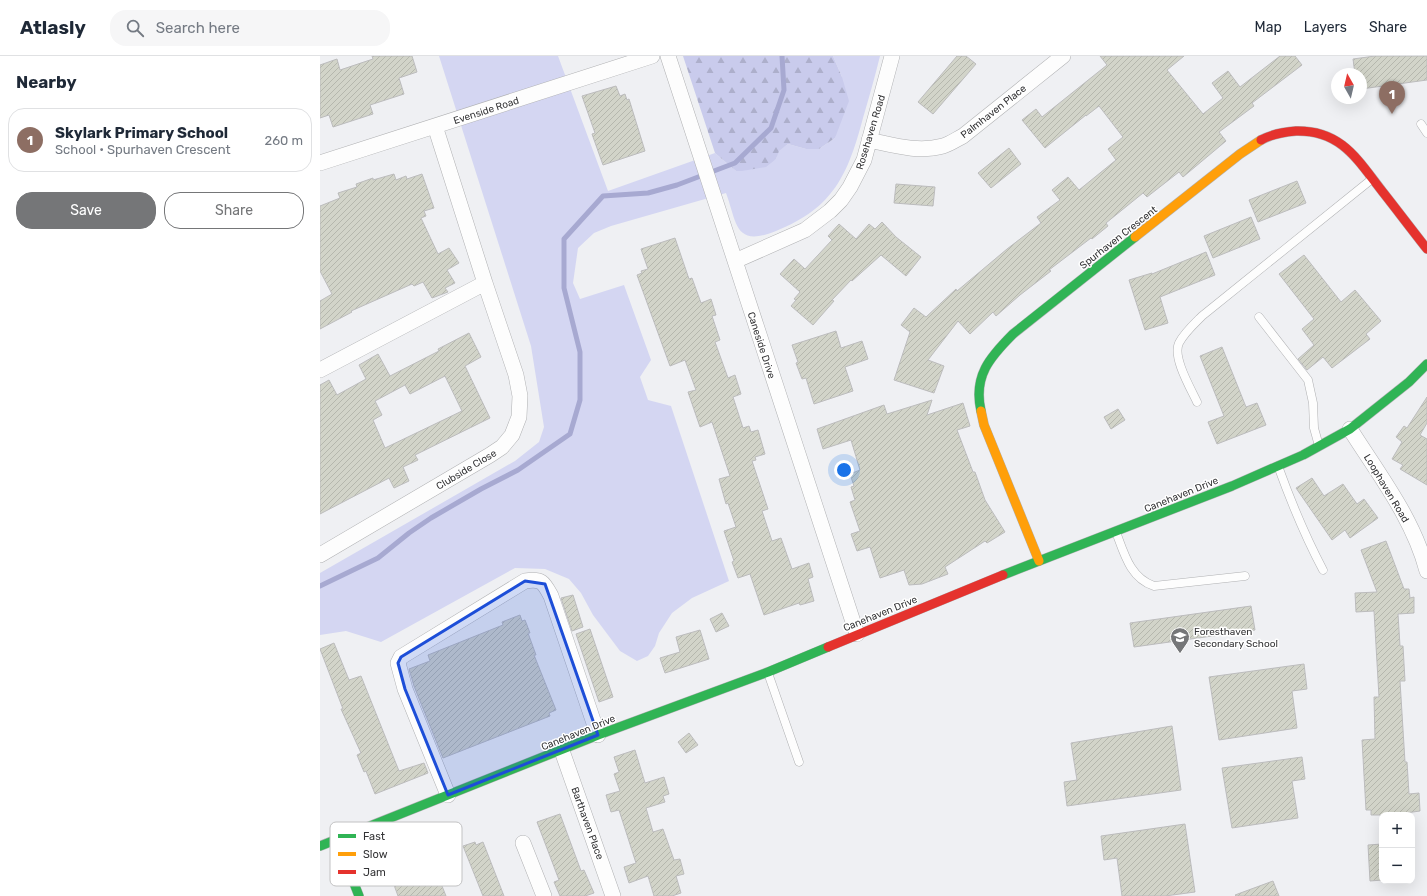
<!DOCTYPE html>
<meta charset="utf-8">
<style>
:root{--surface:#fff;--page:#f6f6f7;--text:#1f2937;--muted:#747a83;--line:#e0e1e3;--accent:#757678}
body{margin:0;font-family:Rubik,sans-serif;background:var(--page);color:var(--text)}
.controls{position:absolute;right:12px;bottom:12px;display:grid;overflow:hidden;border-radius:8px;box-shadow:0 4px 16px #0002}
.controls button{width:36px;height:36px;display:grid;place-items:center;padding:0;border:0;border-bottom:1px solid var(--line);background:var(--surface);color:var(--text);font:20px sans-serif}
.compass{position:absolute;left:1011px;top:12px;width:36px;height:36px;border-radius:50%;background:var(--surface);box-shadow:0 4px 16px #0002;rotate:352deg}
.you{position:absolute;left:524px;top:414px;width:14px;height:14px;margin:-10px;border:3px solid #fff;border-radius:50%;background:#1a73e8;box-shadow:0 0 0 6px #1a73e833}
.badge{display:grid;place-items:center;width:26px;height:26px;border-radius:50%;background:var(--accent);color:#fff;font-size:13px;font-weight:700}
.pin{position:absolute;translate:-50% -33px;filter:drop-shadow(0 1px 2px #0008)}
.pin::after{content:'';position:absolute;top:21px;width:14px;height:12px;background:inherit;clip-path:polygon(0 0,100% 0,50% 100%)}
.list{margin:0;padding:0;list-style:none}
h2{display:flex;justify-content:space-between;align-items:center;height:52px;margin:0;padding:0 16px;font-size:17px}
h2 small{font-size:13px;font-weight:400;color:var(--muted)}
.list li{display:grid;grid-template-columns:26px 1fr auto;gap:12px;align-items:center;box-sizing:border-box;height:64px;margin:0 8px 8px;padding:0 8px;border:1px solid var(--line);border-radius:16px}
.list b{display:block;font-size:15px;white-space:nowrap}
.list p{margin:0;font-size:13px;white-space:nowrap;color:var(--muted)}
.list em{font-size:13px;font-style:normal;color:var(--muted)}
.actions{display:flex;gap:8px;padding:12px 16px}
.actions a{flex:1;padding:9px 0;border:1px solid var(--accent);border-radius:16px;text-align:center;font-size:14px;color:var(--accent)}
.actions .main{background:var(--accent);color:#fff}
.icon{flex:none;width:22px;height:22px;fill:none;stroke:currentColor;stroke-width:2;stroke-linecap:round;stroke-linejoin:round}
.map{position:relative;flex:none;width:1107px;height:840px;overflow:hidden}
header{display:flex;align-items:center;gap:24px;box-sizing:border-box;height:56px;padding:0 20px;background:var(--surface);border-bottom:1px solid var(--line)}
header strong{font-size:19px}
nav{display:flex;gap:22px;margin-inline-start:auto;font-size:14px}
.search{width:280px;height:36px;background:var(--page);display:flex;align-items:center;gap:10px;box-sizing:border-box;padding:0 14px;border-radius:16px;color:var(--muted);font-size:15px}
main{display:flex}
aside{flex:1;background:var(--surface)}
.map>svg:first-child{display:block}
.grass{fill:#d4d6f2}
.forest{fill:url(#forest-firs)}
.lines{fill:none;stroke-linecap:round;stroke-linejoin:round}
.stream{stroke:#a7a9d1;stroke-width:5}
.building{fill:url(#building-hatch);stroke:#bcbcbd;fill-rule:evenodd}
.lane-casing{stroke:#b0b1b3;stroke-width:9}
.street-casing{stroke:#b0b1b3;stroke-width:16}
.fast-casing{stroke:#b0b1b3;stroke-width:10}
.slow-casing{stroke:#b0b1b3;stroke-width:10}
.jam-casing{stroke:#b0b1b3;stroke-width:10}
.lane{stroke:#fdfdfd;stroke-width:8}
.street{stroke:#fdfdfd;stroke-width:15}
.fast{stroke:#30b455;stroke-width:9}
.slow{stroke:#ff9f0a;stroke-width:9}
.jam{stroke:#e5322d;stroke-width:9}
.marked{fill:#1d4ed8;fill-opacity:0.2;stroke:#1d4ed8;stroke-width:3;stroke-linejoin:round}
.labels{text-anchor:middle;stroke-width:3;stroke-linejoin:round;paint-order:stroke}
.street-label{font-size:10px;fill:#343436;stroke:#fff}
.poi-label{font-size:10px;fill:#343436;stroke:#fff;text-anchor:start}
.key{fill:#fff;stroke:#c2c2c3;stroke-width:1}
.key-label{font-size:11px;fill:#343436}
</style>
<header>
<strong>Atlasly</strong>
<div class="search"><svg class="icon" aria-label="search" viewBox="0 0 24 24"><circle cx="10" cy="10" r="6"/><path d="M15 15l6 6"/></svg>Search here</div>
<nav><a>Map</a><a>Layers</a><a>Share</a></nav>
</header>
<main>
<aside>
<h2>Nearby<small></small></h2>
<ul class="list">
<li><span class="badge" style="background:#8d6e63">1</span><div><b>Skylark Primary School</b><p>School · Spurhaven Crescent</p></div><em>260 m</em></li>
</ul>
<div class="actions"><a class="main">Save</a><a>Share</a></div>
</aside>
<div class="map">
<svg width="1107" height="840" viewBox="0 0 1107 840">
<defs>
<pattern id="forest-firs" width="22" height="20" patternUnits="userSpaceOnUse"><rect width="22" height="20" fill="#c9cbec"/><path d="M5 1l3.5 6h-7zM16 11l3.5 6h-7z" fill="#adafcb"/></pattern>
<pattern id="building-hatch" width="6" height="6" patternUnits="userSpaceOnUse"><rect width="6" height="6" fill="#d2d4c9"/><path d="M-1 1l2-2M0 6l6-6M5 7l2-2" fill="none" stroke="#b5b7ad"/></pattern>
</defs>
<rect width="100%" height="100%" fill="#eff0f3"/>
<path class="grass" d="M119,0H238L288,135L395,97L416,115L456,103L458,95L468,88L486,93H499L515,82L522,21L513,0H560C555,21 549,41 543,62C528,118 514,152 456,175C414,192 417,166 406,137L291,170L274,177L258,192L253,227L260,243L304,229L331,304L320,321L328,344L351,350L409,525L372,542L352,557L339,577L335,590L328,600L317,605L300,595L273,559L261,537L249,523L225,513L195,512L61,586L26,575L0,579V517L195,405L219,386L224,371L211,290Z"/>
<path class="forest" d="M363,0H513L522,21L529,45L515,82L499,93H486L468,88L459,95L456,103L446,111L422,115H416L395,97Z"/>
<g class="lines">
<path class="stream" d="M0,530L58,502L89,477L111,462L161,433L198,414L250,378L260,344V296L244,232V183L283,140L328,137L357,129L415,107L451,72L464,34L462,0"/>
</g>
<path class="building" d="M52,0H92L97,16L79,22L84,38L50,49L53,58L13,71L9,59L0,62V9L17,3L20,14L53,3Z
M637,0H646L656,8L613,58L598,46Z
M780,0H864L847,14L883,58L903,42L892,27L908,15L920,31L960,0H975L982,9L932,47L934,50L899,76L906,85L863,121L859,116L827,141L823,137L786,167L788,170L772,183L771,182L729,214L731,215L700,239L676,260L673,256L650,278L638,265L608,304L624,310L614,337L574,324L590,276L581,269L594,252L606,261L636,233L637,235L687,193L721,167L717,161L740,144L732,134L748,121L759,134L796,104L788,93L803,81L779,50L766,60V59L725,92L702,64L716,53L722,61L787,9Z
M1055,0H1107V24L1041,33V18H1035L1033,3Z
M296,30L300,40L305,38L307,44L309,43L325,95L283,109L272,78L275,77L262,40Z
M689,92L701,108L671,132L658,117Z
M74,118L76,124L86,120L87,123L102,118L114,152L104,155L106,160L101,162L118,198L129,192L139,207L127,214L135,227L125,232L128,236L112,242L103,226L94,230L92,228L31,255L32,256L0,273V245L12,238L0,215V150L20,142L18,137L37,131L36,128L53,122V124Z
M977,125L986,147L938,166L929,144Z
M576,128L615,131L613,150L574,147Z
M931,161L940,183L893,202L884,180Z
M562,166L576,181L601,201L586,220L561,199L532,225L531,224L512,244L514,245L493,269L471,250L476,244L474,243L480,236L460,218L474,203L485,213L512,184L508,180L519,168L536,183L549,168L555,173Z
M355,182L369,223L372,222L381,247L391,243L396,259L392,260L400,284L395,286L408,322L415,319L421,338L413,341L423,372L429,370L431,376L438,374L445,398L435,401L436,404L432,405L448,453L442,455L452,485L461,482L472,513L489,507L493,521L488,523L494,545L480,549L479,547L444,559L430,518L418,522L412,506L414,505L404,475L416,471L408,447L406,448L399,423L410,420L392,366L380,371L368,336L376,334L365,304L350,310L317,219L322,217L321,215L328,213L321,193Z
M886,196L895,219L840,241L848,267L825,274L809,224L832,217V218Z
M984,199L1021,246L1035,234L1061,265L1046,278L1050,283L1012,312L1003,301L987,314L978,303L994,289L982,273L994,263L959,218Z
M516,275L521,292L542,285L548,303L525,311L533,335L494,348L486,322L482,323L476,307L478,306L472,289Z
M149,277L161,301L145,310L170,362L95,399L98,404L83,411L89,425L74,432L69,422L0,458V329L9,324L17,339L46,323L39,309L58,298L70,320L119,295L118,293ZM125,320L142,355L65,392L53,364L62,359L55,345L85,329L90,338Z
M902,291L926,351L937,347L946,369L897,388L888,366L904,360L880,300Z
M1107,341V367L1100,379L1107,383V429L1080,413L1083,409L1072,403L1082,386L1076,381L1084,370L1087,372Z
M612,344L607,359L643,347L650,370L637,374L653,416H655L665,444L685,476L667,487L665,485L625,511L628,518L602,528L589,529L584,514L560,522L550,491L537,495L531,478L540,475L530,446L535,444L531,431L534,430L530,418L540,414L531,384L503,393L497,373L564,349L567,358Z
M798,353L805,364L791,373L784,361Z
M992,422L1004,440L1023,428L1037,448L1044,443L1058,462L1030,482L1025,474L1012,484L976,432Z
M1066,485L1084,533H1089L1090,542L1094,541V557L1078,558L1080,590H1083L1085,625H1080L1085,706H1087L1089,738L1099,737L1100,755L1071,759H1051V754H1046L1042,684L1055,683L1054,641H1059L1054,555L1036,556L1035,537L1057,536L1041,494Z
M253,539L263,571L252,575L241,542Z
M931,550L935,574L814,591L810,567Z
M402,557L409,570L396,576L390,563Z
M200,559L202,565L205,564L210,577H208L216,599H214L236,654L229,657L230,660L123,702L94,630L89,613L110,605L108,599L183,569L182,566Z
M270,573L293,641L279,646L256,578Z
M380,574L389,603L345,617L340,602L360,596L356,581Z
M14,587L29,624L41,620L79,715L104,707L108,717L55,738L46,715L44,716L37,699L41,697L21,653H23L0,593Z
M984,608L987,633L972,635L977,672L899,684L889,621Z
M852,670L861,734L747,750L744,726L757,724L751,687Z
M369,677L378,689L366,697L358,686Z
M315,694L325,727L344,721L349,738L343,740L345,746L326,752L333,776L343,773L354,804L360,803L364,818L356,820L361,837L352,840H334L328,820L309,827L304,811L316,807L299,754L291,756L286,739L300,735L294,718L299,716L294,701Z
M982,701L985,723L972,725L978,762L912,772L902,712Z
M240,758L261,815L264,814L274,837L265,840H240L234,826L239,824L217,766Z
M865,768L875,836L845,840H802L797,802L784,804L781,780Z
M101,785L107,801L110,800L126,840H78L65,804L84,797L82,793Z
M155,786L156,789L163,786L184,840H163L143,790Z
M1062,788V824L1050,825L1048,789Z
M953,825L959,840H916L915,839Z"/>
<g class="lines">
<defs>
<path id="lane" d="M1101,68L1107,77
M939,261L988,324L993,347L994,372L999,390
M877,346C871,333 852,301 859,287C864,277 874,268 882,260L1052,123
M958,410C971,446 985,480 1003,514
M796,476C804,497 810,522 834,530L925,520
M448,617L479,706"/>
<path id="street" d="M348,0L537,578
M549,84C573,89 598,97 623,90C630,88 637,83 643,80L743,0
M0,107L332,0
M415,205L485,174L510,155L521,144L530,131L544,104L572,0
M0,314L165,227L115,70
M1030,373C1059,419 1093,462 1107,515
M0,499L170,399L182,391L192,379L199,361L200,340L196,319L165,227
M242,695L293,840
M128,739L85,633L78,607L81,601L205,525C222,522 224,527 231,540L278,679
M203,787L224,840"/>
<path id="fast" d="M661,355C653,320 670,301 693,278L815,181
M683,519L912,430L983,399L1030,373L1089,326L1107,308
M17,784L39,840
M0,790L278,679L448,616L508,591"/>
<path id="slow" d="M815,181L920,98L941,84
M661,355L664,369L719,505"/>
<path id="jam" d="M941,84C952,78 963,76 976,75C1021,74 1037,103 1062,135C1077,154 1092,174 1107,193
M508,591L683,519"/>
</defs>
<use href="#lane" class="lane-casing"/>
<use href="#street" class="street-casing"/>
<use href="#fast" class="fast-casing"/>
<use href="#slow" class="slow-casing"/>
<use href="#jam" class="jam-casing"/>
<use href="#lane" class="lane"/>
<use href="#street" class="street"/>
<use href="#fast" class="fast"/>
<use href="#slow" class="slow"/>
<use href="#jam" class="jam"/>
</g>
<path class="marked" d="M205,525L225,528L278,679L128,739L85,633L78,607L81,601Z"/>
<defs>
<symbol id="school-pin" viewBox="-11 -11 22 30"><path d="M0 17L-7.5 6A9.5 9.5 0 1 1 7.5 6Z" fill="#757678" stroke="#fff"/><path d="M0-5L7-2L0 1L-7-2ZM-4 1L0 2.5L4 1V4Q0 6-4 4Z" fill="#fff"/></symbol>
</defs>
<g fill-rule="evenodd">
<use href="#school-pin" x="849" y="570" width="22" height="30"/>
</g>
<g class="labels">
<g class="street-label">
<text transform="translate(166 54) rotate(-18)" y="4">Evenside Road</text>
<text transform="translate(673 55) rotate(-38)" y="4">Palmhaven Place</text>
<text transform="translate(550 76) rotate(-73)" y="4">Rosehaven Road</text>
<text transform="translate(798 181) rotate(-38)" y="4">Spurhaven Crescent</text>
<text transform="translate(442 289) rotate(72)" y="4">Caneside Drive</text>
<text transform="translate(146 413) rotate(-31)" y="4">Clubside Close</text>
<text transform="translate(1067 432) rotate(59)" y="4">Loophaven Road</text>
<text transform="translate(861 438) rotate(-22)" y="4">Canehaven Drive</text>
<text transform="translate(560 557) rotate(-22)" y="4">Canehaven Drive</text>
<text transform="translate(258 676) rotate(-22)" y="4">Canehaven Drive</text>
<text transform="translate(268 767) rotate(70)" y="4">Barthaven Place</text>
</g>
<g class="poi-label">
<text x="874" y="579">Foresthaven<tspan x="874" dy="12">Secondary School</tspan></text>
</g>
</g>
<rect x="10" y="766" width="132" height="64" rx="6" class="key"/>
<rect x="18" y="778" width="18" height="4" fill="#30b455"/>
<rect x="18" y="796" width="18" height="4" fill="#ff9f0a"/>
<rect x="18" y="814" width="18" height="4" fill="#e5322d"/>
<g class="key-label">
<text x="43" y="784">Fast</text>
<text x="43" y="802">Slow</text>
<text x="43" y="820">Jam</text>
</g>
</svg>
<div class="controls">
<button>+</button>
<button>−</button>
</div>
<svg class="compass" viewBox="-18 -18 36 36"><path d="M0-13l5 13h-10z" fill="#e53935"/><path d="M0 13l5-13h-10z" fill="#747a83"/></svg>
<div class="you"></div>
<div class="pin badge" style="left:1072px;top:58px;background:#8d6e63">1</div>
</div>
</main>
